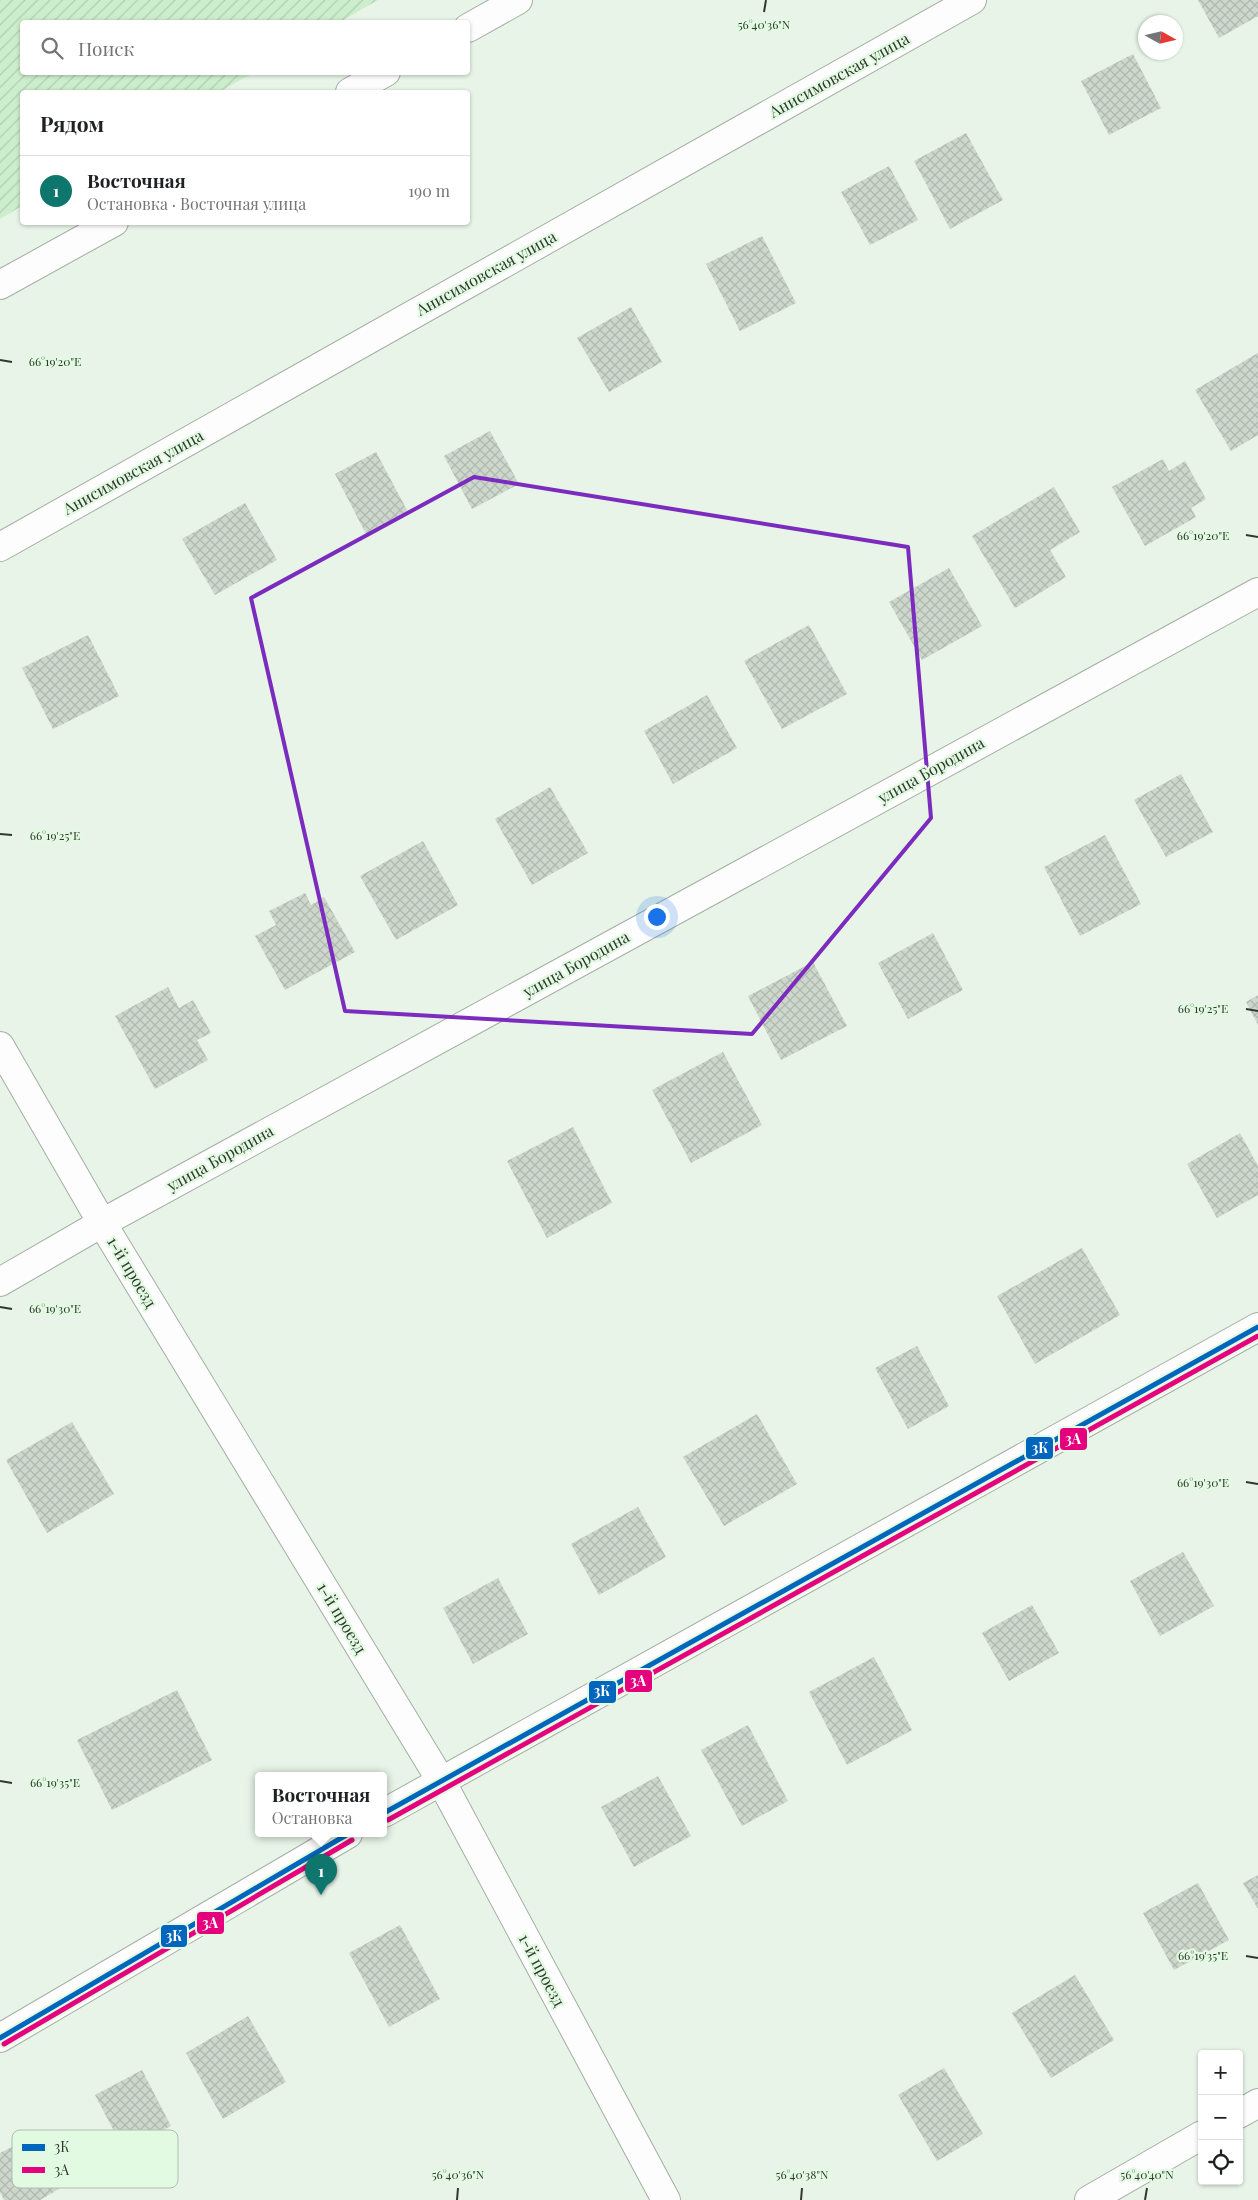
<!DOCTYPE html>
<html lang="ru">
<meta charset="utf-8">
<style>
:root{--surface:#fff;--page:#f2f2f2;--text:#202124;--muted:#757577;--line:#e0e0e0;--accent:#0f766e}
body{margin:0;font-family:"Playfair Display",serif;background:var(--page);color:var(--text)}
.controls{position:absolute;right:15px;bottom:15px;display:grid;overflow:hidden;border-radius:5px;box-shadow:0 1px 4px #0004}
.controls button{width:45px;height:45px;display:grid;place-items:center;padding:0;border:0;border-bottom:1px solid var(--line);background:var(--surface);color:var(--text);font:25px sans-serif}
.compass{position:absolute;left:1138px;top:15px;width:45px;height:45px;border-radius:50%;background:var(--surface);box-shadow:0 1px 4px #0004;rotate:98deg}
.you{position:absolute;left:656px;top:916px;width:18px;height:18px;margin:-12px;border:4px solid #fff;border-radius:50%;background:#1a73e8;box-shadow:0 0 0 8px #1a73e833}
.badge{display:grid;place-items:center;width:32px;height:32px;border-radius:50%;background:var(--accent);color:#fff;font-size:16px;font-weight:700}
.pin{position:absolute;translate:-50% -41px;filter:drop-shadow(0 1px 2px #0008)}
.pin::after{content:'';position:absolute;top:26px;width:18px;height:15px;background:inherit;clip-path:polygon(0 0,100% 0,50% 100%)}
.popup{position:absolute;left:255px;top:1772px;width:132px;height:65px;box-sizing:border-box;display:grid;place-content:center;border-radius:5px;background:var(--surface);filter:drop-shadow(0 1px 4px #0005);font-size:16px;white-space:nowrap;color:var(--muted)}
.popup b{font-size:19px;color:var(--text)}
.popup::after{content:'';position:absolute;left:50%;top:100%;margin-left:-10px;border:10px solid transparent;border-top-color:var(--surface)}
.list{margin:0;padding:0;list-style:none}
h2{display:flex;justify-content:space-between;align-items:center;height:65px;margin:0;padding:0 20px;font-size:21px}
h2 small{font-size:16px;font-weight:400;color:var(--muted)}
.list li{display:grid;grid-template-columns:32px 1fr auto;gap:15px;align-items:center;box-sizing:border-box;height:70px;padding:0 20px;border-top:1px solid var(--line)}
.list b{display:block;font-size:19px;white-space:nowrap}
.list p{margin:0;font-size:16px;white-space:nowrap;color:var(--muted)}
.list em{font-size:16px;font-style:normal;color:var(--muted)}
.icon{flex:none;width:28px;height:28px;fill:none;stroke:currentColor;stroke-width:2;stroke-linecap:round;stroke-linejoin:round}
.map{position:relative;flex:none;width:1258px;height:2200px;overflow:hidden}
.search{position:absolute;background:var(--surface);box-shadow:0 1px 4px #0004;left:20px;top:20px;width:450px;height:55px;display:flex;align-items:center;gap:12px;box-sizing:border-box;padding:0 18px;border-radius:5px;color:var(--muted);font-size:19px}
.panel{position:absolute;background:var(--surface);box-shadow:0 1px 4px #0004;left:20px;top:90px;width:450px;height:135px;border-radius:5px}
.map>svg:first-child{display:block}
.garden{fill:url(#garden-furrows)}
.building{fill:url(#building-cross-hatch)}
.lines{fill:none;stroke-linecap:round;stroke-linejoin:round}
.minor-casing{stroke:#a4aea4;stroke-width:30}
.minor{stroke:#fcfdfc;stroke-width:28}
.bus-1-casing{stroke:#e3fae2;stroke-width:9}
.bus-2-casing{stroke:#e3fae2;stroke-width:9}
.bus-1{stroke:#0065bd;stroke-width:5}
.bus-2{stroke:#e5007d;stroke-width:5}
.marked{fill:none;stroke:#7b2cbf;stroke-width:4;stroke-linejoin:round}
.ticks{fill:none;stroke:#30382f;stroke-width:2}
.labels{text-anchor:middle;stroke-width:4.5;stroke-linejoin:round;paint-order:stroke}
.street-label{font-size:16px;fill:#30382f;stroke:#e3fae2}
.key{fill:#e3fae2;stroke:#adc0ac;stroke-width:1}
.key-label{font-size:14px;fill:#30382f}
.ticks-label{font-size:12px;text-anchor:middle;fill:#30382f;stroke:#e3fae2;stroke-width:4.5;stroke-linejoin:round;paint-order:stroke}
.line-badge{stroke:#e3fae2;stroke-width:2}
.badge-label{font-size:14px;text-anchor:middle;font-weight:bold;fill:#fff}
</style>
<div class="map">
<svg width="1258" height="2200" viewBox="0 0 1258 2200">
<defs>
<pattern id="garden-furrows" width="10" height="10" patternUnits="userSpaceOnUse" patternTransform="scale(1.25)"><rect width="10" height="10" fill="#cdeecd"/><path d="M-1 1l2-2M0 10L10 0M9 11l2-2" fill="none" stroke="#b0cdb0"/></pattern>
<pattern id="building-cross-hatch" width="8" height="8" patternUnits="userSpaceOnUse" patternTransform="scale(1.25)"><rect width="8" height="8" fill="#cdd7cc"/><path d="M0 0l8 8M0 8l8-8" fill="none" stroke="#b0b9b0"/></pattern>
</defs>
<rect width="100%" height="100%" fill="#e8f4e8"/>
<path class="garden" d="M0,0H378L340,22H22V72L253,73L219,92H22V206L0,219Z"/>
<path class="building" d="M1198,0H1258V16L1219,38Z
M1133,54L1161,108L1109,135L1081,81Z
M966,133L1003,200L950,229L914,161Z
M889,166L918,220L870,245L841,192Z
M762,236L796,303L740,331L706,264Z
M631,307L662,362L609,392L577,338Z
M1258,353V435L1231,451L1195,390Z
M490,431L519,484L472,509L444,456Z
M376,452L408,512L366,534L335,474Z
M1163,459L1169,471L1185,461L1206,499L1191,508L1196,517L1145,546L1112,487Z
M1054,487L1080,532L1050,550L1066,577L1015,608L972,536Z
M245,503L277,560L215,595L182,539Z
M949,568L982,626L922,660L889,602Z
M809,625L847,694L782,729L744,661Z
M88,635L119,696L53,729L22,668Z
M707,695L737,748L673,784L644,731Z
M1181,774L1213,832L1166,857L1134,800Z
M550,787L588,853L532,885L495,819Z
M1105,835L1141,904L1080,936L1044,867Z
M423,841L458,905L396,940L360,876Z
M305,893L311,905L324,897L355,952L285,990L255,936L276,925L269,911Z
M933,933L963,990L908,1019L878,963Z
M813,962L847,1026L781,1060L748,996Z
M168,987L179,1008L193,1000L211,1033L197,1040L208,1060L155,1089L115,1016Z
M1258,995V1025L1246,1002Z
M723,1052L762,1125L691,1163L652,1090Z
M573,1127L612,1203L547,1238L507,1161Z
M1240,1133L1258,1166V1195L1217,1218L1187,1164Z
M1082,1248L1120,1315L1035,1364L997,1296Z
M917,1346L949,1406L908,1429L875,1368Z
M757,1414L797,1484L724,1526L683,1457Z
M72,1422L114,1494L47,1533L6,1460Z
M638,1507L666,1557L599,1595L571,1544Z
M1183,1552L1214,1606L1160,1636L1130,1581Z
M498,1578L528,1634L473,1664L443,1608Z
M1032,1605L1059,1653L1009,1681L982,1633Z
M874,1657L912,1730L847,1765L809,1692Z
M177,1690L212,1760L112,1810L77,1740Z
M748,1725L788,1801L742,1826L701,1750Z
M658,1776L691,1836L634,1867L601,1807Z
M1258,1875V1909L1243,1883Z
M1198,1883L1229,1940L1174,1970L1143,1913Z
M400,1925L440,1999L389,2027L349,1953Z
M1075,1975L1114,2040L1051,2078L1012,2013Z
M248,2016L286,2082L223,2119L186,2053Z
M944,2068L983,2134L937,2161L898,2095Z
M142,2070L171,2126L124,2150L95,2095Z
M31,2137L59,2189L40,2200H4L0,2192V2153Z"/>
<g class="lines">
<defs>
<path id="minor" d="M468,28L518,0
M350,92L386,72
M0,285L114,222
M0,547L972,0
M0,1046L102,1223L440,1779L666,2200
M0,1282L102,1223L1258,592
M384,1813L1258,1327
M0,2038L348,1834
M1239,2114L1258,2103
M1089,2200L1202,2135"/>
</defs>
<use href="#minor" class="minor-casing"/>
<use href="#minor" class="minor"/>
<defs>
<path id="bus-1" d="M384,1813L1258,1327
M0,2038L348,1834"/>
<path id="bus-2" d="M388,1820L1258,1336
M4,2044L352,1840"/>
</defs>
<use href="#bus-1" class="bus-1-casing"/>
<use href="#bus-2" class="bus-2-casing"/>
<use href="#bus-1" class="bus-1"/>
<use href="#bus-2" class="bus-2"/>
</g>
<path class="marked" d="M474,477L908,547L931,818L752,1034L345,1011L251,598Z"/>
<path class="ticks" d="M764,12L766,0M0,360L12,362M1246,535L1258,537M0,834L12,835M1246,1009L1258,1011M0,1307L12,1309M1246,1482L1258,1484M0,1781L12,1783M1246,1956L1258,1958M457,2200L458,2188M801,2200L802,2188M1145,2200L1147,2188"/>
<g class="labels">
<g class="street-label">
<text transform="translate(839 75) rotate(-29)" y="6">Анисимовская улица</text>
<text transform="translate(486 273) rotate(-29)" y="6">Анисимовская улица</text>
<text transform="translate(133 472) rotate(-29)" y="6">Анисимовская улица</text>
<text transform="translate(931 770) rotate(-29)" y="6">улица Бородина</text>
<text transform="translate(576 964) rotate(-29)" y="6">улица Бородина</text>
<text transform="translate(220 1158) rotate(-29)" y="6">улица Бородина</text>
<text transform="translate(132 1272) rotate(59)" y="6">1-й проезд</text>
<text transform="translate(342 1618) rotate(59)" y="6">1-й проезд</text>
<text transform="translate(542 1970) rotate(62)" y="6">1-й проезд</text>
</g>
</g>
<rect x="12" y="2130" width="166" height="58" rx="8" class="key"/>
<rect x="22" y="2144" width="23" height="7" fill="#0065bd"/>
<rect x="22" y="2167" width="23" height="6" fill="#e5007d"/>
<g class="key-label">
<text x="54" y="2152">3К</text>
<text x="54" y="2175">3А</text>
</g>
<g class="ticks-label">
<text x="764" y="29">56°40'36"N</text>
<text x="55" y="366">66°19'20"E</text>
<text x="1203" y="540">66°19'20"E</text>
<text x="55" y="840">66°19'25"E</text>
<text x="1203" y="1013">66°19'25"E</text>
<text x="55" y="1313">66°19'30"E</text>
<text x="1203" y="1487">66°19'30"E</text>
<text x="55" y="1787">66°19'35"E</text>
<text x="1203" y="1960">66°19'35"E</text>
<text x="458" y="2179">56°40'36"N</text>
<text x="802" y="2179">56°40'38"N</text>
<text x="1147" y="2179">56°40'40"N</text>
</g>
<g class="line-badge">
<rect x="1059" y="1427" width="29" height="24" rx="5" fill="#e5007d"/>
<rect x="1025" y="1436" width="29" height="24" rx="5" fill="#0065bd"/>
<rect x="624" y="1669" width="29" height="24" rx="5" fill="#e5007d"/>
<rect x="588" y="1680" width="29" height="24" rx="5" fill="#0065bd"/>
<rect x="196" y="1911" width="29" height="24" rx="5" fill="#e5007d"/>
<rect x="160" y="1924" width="28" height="24" rx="5" fill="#0065bd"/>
</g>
<g class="badge-label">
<text x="1073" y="1444">3А</text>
<text x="1040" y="1453">3К</text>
<text x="638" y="1686">3А</text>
<text x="602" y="1696">3К</text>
<text x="210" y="1928">3А</text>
<text x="174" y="1941">3К</text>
</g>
</svg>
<div class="controls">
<button>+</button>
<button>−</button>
<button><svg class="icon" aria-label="locate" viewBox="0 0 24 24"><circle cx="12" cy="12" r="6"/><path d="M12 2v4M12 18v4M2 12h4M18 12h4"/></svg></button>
</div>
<svg class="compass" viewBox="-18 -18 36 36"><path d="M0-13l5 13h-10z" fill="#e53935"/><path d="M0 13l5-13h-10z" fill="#757577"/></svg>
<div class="you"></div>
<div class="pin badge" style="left:321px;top:1895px">1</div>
<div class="popup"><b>Восточная</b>Остановка</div>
<div class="search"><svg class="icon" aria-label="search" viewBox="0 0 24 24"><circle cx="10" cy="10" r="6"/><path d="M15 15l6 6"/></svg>Поиск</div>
<section class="panel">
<h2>Рядом<small></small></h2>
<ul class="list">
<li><span class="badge">1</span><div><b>Восточная</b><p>Остановка · Восточная улица</p></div><em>190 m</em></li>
</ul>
</section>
</div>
